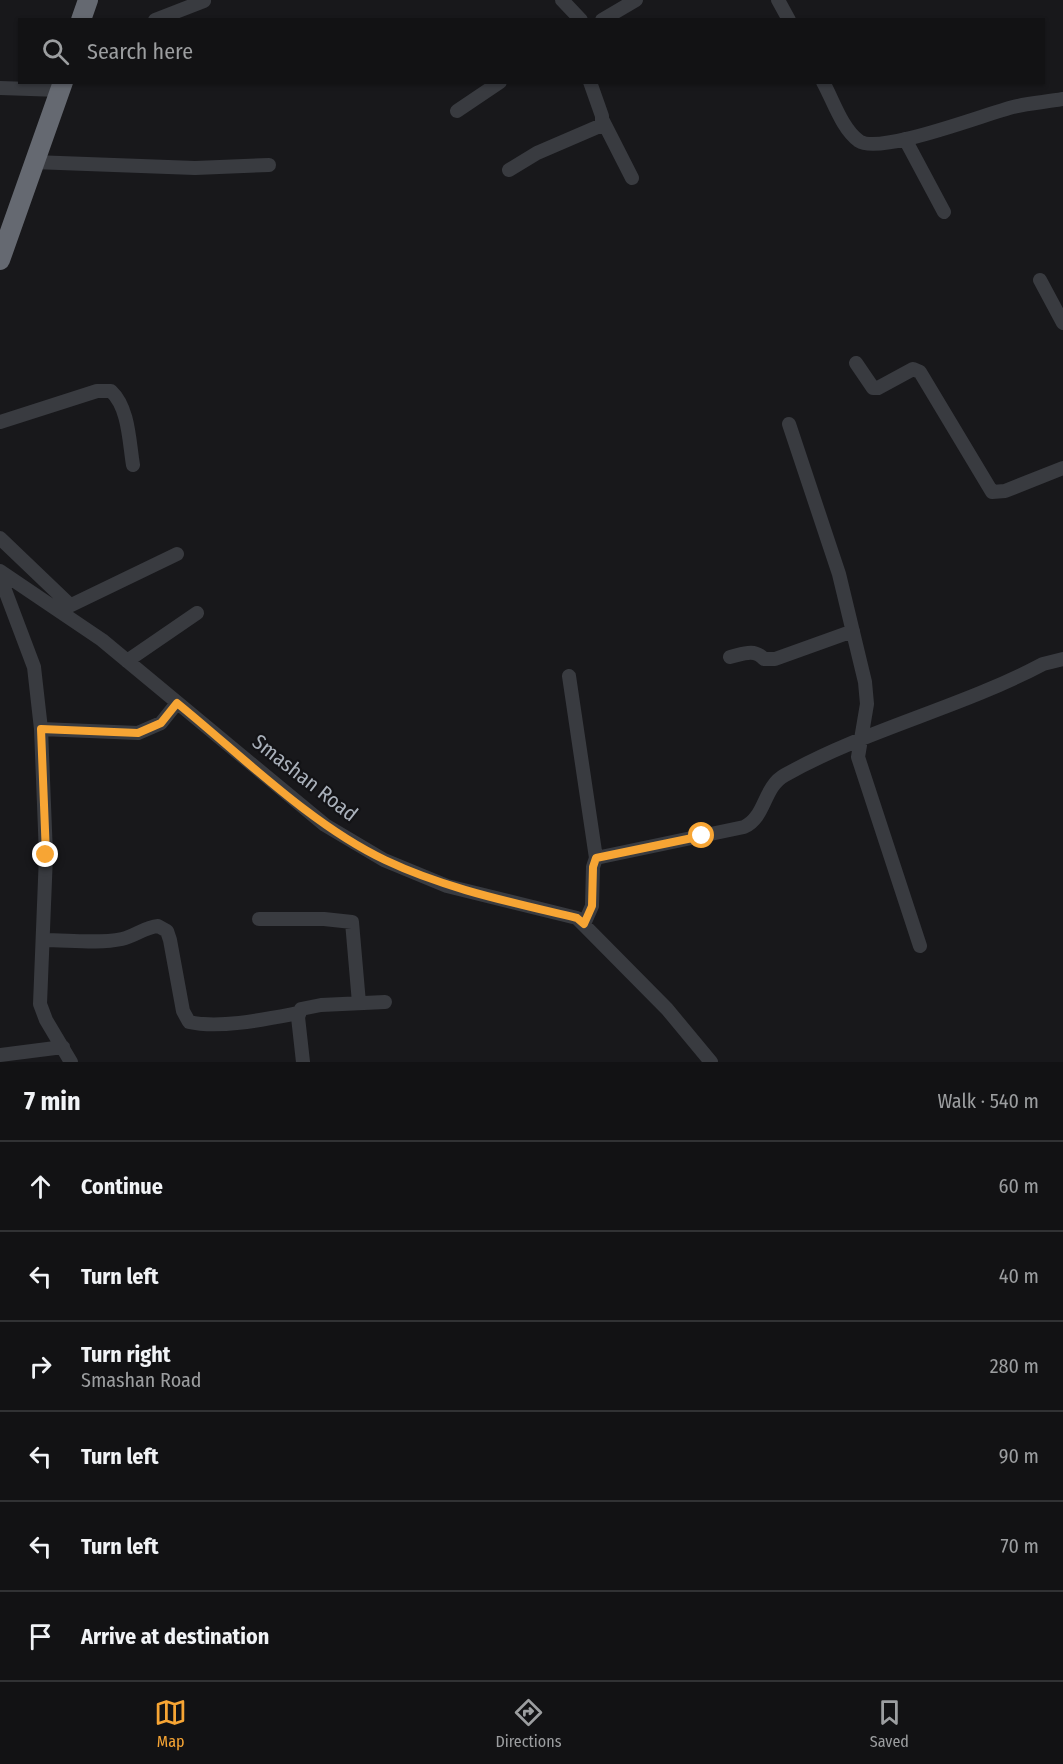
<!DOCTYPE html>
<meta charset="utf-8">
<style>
:root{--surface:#121214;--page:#1f2022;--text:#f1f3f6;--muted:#9c9ea0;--line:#313234;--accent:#f7a534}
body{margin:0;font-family:"Fira Sans Condensed",sans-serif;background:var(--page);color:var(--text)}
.stop{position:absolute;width:18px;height:18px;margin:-14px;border:4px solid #f7a534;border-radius:50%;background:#fff}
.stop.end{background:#f7a534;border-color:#fff;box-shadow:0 2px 6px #0008}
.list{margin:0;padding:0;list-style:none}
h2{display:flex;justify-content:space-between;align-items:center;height:78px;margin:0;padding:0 24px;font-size:26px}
h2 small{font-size:20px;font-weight:400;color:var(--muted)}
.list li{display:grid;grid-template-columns:39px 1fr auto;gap:18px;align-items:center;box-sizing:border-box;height:90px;padding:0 24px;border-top:2px solid var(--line)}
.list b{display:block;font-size:22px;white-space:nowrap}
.list p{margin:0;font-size:20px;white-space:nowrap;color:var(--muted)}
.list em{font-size:20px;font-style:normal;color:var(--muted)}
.icon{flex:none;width:33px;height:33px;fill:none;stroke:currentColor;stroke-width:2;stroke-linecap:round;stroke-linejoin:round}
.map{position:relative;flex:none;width:1063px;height:1062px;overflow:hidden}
.search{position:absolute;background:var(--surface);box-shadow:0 2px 4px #0004;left:18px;right:18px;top:18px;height:66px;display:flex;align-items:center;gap:15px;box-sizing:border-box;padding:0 21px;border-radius:0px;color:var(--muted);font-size:22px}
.sheet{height:618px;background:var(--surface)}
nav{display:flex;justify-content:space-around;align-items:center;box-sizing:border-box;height:84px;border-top:2px solid var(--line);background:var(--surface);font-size:16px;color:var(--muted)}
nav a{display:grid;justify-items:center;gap:3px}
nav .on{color:var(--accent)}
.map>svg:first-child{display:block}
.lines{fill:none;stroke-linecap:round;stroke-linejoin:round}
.minor{stroke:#393b40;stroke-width:14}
.highway{stroke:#656971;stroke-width:20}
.route{stroke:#f7a534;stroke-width:8}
.labels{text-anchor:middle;stroke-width:4.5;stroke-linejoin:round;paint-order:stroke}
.street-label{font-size:21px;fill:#aab1bb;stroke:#131316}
</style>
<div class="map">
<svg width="1063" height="1062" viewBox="0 0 1063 1062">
<rect width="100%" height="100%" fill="#18181b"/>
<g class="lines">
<path class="minor" d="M562,0L581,20
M778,0L789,20
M155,20L204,1
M602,20L636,0
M823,82C833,100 842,129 859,141C880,155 985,114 1013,107C1029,103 1047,102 1063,99
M0,88L60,90
M457,111L500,82
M603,121L632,178
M905,139L944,212
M33,162L195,168L269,165
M509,170L537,153L602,125V116L590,82
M1040,280L1063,323
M856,363L873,388H878L913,369L920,372L992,492L1005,491L1063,468
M0,422L97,391H111C129,408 129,441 133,465
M789,424L839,574L865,682L867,704L858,757L920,946
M0,538L70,605
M0,571L102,640L325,825L384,860L447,886L577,918L667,1009L711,1062
M0,577L34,667L41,729L46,855L40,1004L46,1020L71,1062
M61,610L177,554
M730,657C743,654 754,648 764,659H775L853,631
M127,661L197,613
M569,676L596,858L593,867L592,906L584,924
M41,729L138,733L161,723L177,703
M596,858L744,827C766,817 763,787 785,775C867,729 960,708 1043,664L1063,659
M259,919H324L352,922L359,1003
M44,940C69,940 98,944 122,939C135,936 145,927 158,926L167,931L170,940L183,1011L189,1022C220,1029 267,1019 299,1013
M0,1055L63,1047
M303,1062L298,1017L301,1009L321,1005L385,1002"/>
<path class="highway" d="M81,20L88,0
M0,260L63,82"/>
</g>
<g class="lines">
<path class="route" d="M46,855L41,729L138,733L161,723L177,703C241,755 311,825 385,860C446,889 511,902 577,918L584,924L592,906L593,867L596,858L702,836"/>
</g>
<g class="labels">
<g class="street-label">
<text transform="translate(305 778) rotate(38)" y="7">Smashan Road</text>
</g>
</g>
</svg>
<div class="stop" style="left:702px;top:836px"></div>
<div class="stop end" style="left:46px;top:855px"></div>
<div class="search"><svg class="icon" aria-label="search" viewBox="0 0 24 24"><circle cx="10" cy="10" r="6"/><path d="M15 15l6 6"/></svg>Search here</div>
</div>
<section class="sheet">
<h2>7 min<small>Walk · 540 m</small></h2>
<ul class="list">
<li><svg class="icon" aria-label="ahead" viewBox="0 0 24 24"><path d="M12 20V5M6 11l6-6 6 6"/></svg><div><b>Continue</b></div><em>60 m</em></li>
<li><svg class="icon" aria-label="left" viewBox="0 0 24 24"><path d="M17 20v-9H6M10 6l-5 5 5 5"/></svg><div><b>Turn left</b></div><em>40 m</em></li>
<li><svg class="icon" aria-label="right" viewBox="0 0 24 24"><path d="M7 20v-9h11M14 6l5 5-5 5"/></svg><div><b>Turn right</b><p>Smashan Road</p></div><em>280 m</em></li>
<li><svg class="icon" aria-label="left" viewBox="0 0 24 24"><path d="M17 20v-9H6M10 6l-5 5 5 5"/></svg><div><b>Turn left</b></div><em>90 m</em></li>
<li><svg class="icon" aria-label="left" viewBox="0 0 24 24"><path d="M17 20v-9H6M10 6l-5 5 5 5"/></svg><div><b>Turn left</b></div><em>70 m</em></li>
<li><svg class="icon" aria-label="arrive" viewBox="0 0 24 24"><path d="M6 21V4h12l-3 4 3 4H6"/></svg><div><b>Arrive at destination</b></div></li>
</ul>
</section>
<nav>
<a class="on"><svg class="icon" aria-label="map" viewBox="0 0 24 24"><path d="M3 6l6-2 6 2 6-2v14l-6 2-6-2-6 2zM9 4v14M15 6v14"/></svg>Map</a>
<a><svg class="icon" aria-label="directions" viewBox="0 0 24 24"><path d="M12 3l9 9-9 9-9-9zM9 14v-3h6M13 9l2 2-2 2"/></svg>Directions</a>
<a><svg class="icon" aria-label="saved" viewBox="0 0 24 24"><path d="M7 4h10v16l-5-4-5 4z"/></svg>Saved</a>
</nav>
